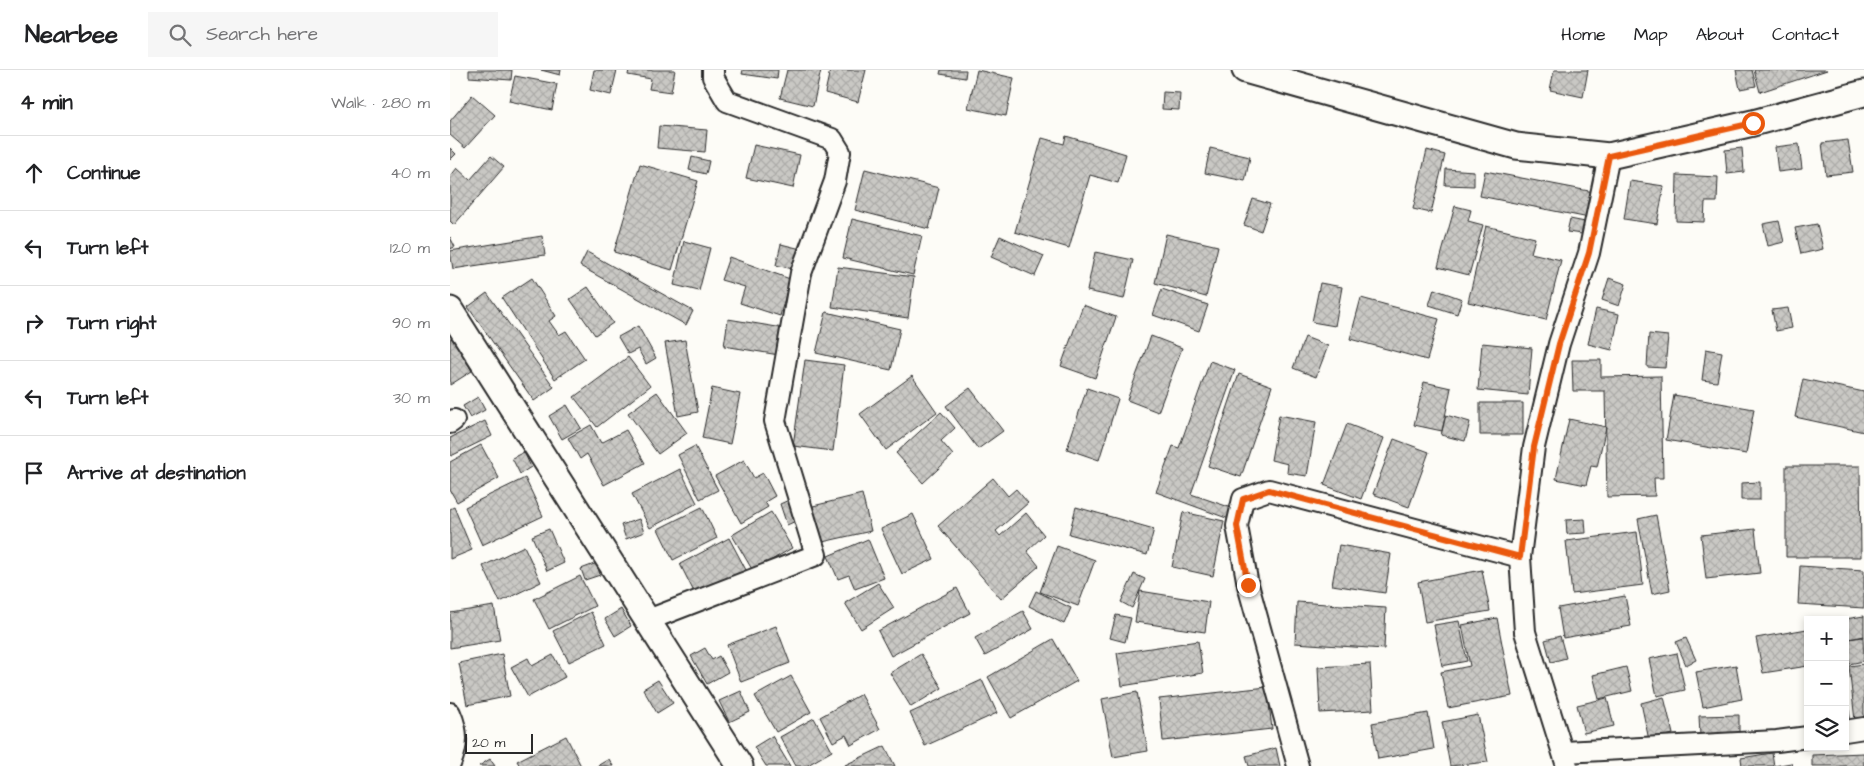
<!DOCTYPE html>
<meta charset="utf-8">
<style>
:root{--surface:#fff;--page:#f6f6f6;--text:#202124;--muted:#757577;--line:#e0e0e0}
body{margin:0;font-family:"Architects Daughter",sans-serif;background:var(--page);color:var(--text)}
.controls{position:absolute;right:15px;bottom:15px;display:grid;overflow:hidden;border-radius:0px;box-shadow:0 2px 8px #0003}
.controls button{width:45px;height:45px;display:grid;place-items:center;padding:0;border:0;border-bottom:1px solid var(--line);background:var(--surface);color:var(--text);font:25px sans-serif}
.scale{position:absolute;left:15px;bottom:12px;width:68px;box-sizing:border-box;padding-left:5px;border:2px solid #2b2b2b;border-top:0;font-size:14px;line-height:18px;white-space:nowrap;color:#2b2b2b;-webkit-text-stroke:4px #fdfcf7;paint-order:stroke}
.stop{position:absolute;width:15px;height:15px;margin:-11px;border:4px solid #ea580c;border-radius:50%;background:#fff}
.stop.end{background:#ea580c;border-color:#fff;box-shadow:0 1px 5px #0008}
.list{margin:0;padding:0;list-style:none}
h2{display:flex;justify-content:space-between;align-items:center;height:65px;margin:0;padding:0 20px;font-size:21px}
h2 small{font-size:16px;font-weight:400;color:var(--muted)}
.list li{display:grid;grid-template-columns:32px 1fr auto;gap:15px;align-items:center;box-sizing:border-box;height:75px;padding:0 20px;border-top:1px solid var(--line)}
.list b{display:block;font-size:19px;white-space:nowrap}
.list em{font-size:16px;font-style:normal;color:var(--muted)}
.icon{flex:none;width:28px;height:28px;fill:none;stroke:currentColor;stroke-width:2;stroke-linecap:round;stroke-linejoin:round}
.map{position:relative;flex:none;width:1414px;height:696px;overflow:hidden}
header{display:flex;align-items:center;gap:30px;box-sizing:border-box;height:70px;padding:0 25px;background:var(--surface);border-bottom:1px solid var(--line)}
header strong{font-size:24px}
nav{display:flex;gap:28px;margin-inline-start:auto;font-size:18px}
.search{width:350px;height:45px;background:var(--page);display:flex;align-items:center;gap:12px;box-sizing:border-box;padding:0 18px;border-radius:0px;color:var(--muted);font-size:19px}
main{display:flex}
aside{flex:1;background:var(--surface)}
.map>svg:first-child{display:block}
.building{fill:url(#building-cross-hatch);stroke:#2b2b2b}
.lines{fill:none;stroke-linecap:round;stroke-linejoin:round}
.minor-casing{stroke:#2b2b2b;stroke-width:24}
.tertiary-casing{stroke:#2b2b2b;stroke-width:29}
.minor{stroke:#fdfcf7;stroke-width:20}
.tertiary{stroke:#fdfcf7;stroke-width:25}
.route{stroke:#ea580c;stroke-width:6}
</style>
<header>
<strong>Nearbee</strong>
<div class="search"><svg class="icon" aria-label="search" viewBox="0 0 24 24"><circle cx="10" cy="10" r="6"/><path d="M15 15l6 6"/></svg>Search here</div>
<nav><a>Home</a><a>Map</a><a>About</a><a>Contact</a></nav>
</header>
<main>
<aside>
<h2>4 min<small>Walk · 280 m</small></h2>
<ul class="list">
<li><svg class="icon" aria-label="ahead" viewBox="0 0 24 24"><path d="M12 20V5M6 11l6-6 6 6"/></svg><div><b>Continue</b></div><em>40 m</em></li>
<li><svg class="icon" aria-label="left" viewBox="0 0 24 24"><path d="M17 20v-9H6M10 6l-5 5 5 5"/></svg><div><b>Turn left</b></div><em>120 m</em></li>
<li><svg class="icon" aria-label="right" viewBox="0 0 24 24"><path d="M7 20v-9h11M14 6l5 5-5 5"/></svg><div><b>Turn right</b></div><em>90 m</em></li>
<li><svg class="icon" aria-label="left" viewBox="0 0 24 24"><path d="M17 20v-9H6M10 6l-5 5 5 5"/></svg><div><b>Turn left</b></div><em>30 m</em></li>
<li><svg class="icon" aria-label="arrive" viewBox="0 0 24 24"><path d="M6 21V4h12l-3 4 3 4H6"/></svg><div><b>Arrive at destination</b></div></li>
</ul>
</aside>
<div class="map">
<svg width="1414" height="696" viewBox="0 0 1414 696">
<defs>
<pattern id="building-cross-hatch" width="8" height="8" patternUnits="userSpaceOnUse" patternTransform="scale(1.25)"><rect width="8" height="8" fill="#c9c8c4"/><path d="M0 0l8 8M0 8l8-8" fill="none" stroke="#adaca9"/></pattern>
</defs>
<rect width="100%" height="100%" fill="#fdfcf7"/>
<filter id="ink" filterUnits="userSpaceOnUse"><feTurbulence type="fractalNoise" baseFrequency=".02" numOctaves="2"/><feDisplacementMap in="SourceGraphic" scale="10" xChannelSelector="R" yChannelSelector="G"/><feConvolveMatrix kernelMatrix="1 2 1 2 8 2 1 2 1" color-interpolation-filters="sRGB"/></filter>
<g filter="url(#ink)">
<path class="building" d="M19,0H62L61,10L19,7Z
M91,0H111L110,5Z
M144,0H167L161,25L140,20Z
M179,0H225L221,22L199,19L201,9L178,5Z
M293,0H328L327,9L292,4Z
M337,0H371L363,36L330,28Z
M380,0H416L408,32L375,23Z
M491,0H516L515,8L490,4Z
M527,0L564,8L556,46L518,38Z
M1104,0H1138L1133,27L1100,20Z
M1286,0H1302L1306,16L1290,19Z
M1304,0H1377L1310,22Z
M65,6L107,14L102,40L59,31Z
M713,22L730,23L729,40L712,39Z
M22,25L45,45L15,78L0,65V51Z
M209,56L257,60L255,82L207,78Z
M616,66L676,84L668,113L640,105L619,178L565,162L592,68L614,74Z
M1398,70L1403,102L1376,105L1372,73Z
M1349,74L1352,99L1328,102L1325,77Z
M304,75L350,85L343,118L296,108Z
M0,78L6,84L0,90Z
M760,78L800,87L795,111L755,103Z
M1292,78L1294,102L1277,104L1275,80Z
M977,80L995,85L981,143L963,139Z
M41,86L54,97L4,155L0,151V107L7,98L20,110Z
M242,87L259,91L256,104L239,100Z
M190,94L248,111L222,200L164,182Z
M415,99L489,118L479,159L405,140Z
M996,99L1024,101V116L995,115Z
M1035,101L1144,122L1139,148L1030,126Z
M1227,105L1268,107L1267,132H1255L1254,152L1226,151Z
M1180,111L1214,116L1207,154L1174,149Z
M803,129L820,134L811,161L794,155Z
M1005,136L1021,140L1018,151L1033,155L1019,205L988,197Z
M402,149L472,166L463,205L393,188Z
M1120,149L1140,153L1139,165L1117,162Z
M1329,151L1334,172L1318,176L1313,154Z
M1367,154L1373,179L1351,184L1345,158Z
M1036,156L1085,168L1081,183L1111,190L1096,250L1018,232Z
M716,164L768,176L756,227L705,213Z
M92,166L95,185L3,199L0,181Z
M550,166L594,186L585,206L541,187Z
M0,167L5,177L0,179Z
M234,171L260,178L249,221L224,215Z
M331,174L355,180L351,201L326,195Z
M137,182L243,241L236,255L130,196Z
M645,182L683,190L674,229L637,221Z
M279,187L340,209L330,246L290,233L295,217L271,210Z
M388,197L464,207L458,248L382,237Z
M82,208L106,246L99,251L109,265L116,261L135,289L105,309L52,228Z
M1159,208L1176,214L1169,236L1152,230Z
M870,213L892,217L885,256L862,252Z
M138,217L163,253L145,265L120,229Z
M712,219L758,235L749,261L703,245Z
M984,219L1012,229L1007,244L979,235Z
M37,223L104,317L84,331L18,237Z
M911,228L989,249L977,290L900,269Z
M633,235L666,247L645,308L611,296Z
M1338,238L1342,258L1326,261L1322,240Z
M1146,239L1169,244L1162,280L1138,274Z
M376,242L450,259L441,300L366,283Z
M278,249L333,258L329,285L274,276Z
M188,256L206,288L196,294L188,279L178,284L168,267Z
M1199,264L1218,266L1215,298L1197,297Z
M701,266L732,278L708,342L677,330Z
M3,267L22,301L0,315V269Z
M855,267L878,276L866,307L843,298Z
M235,270L248,342L228,346L215,273Z
M1032,273L1082,278L1078,325L1028,320Z
M1256,279L1272,282L1267,312L1252,310Z
M178,287L200,316L147,357L124,327Z
M355,290L394,295L383,381L343,376Z
M1122,290H1151V307L1211,306L1213,408H1204L1205,426L1157,427L1155,321H1123Z
M760,291L785,300L741,424L782,438L779,449L706,422L723,376L729,378Z
M789,304L822,316L791,407L758,396Z
M462,306L487,342L436,380L410,344Z
M1353,309L1414,322V362L1345,347Z
M974,312L1001,318L992,361L964,355Z
M262,318L290,324L280,374L252,368Z
M520,318L553,361L528,379L496,336Z
M637,318L668,329L649,390L617,379Z
M207,322L237,363L208,384L178,343Z
M1224,325L1304,339L1296,384L1216,370Z
M28,327L35,340L20,348L13,336Z
M1030,333H1073V365H1030Z
M117,335L131,358L112,369L99,346Z
M491,342L505,358L491,371L503,385L473,413L446,383Z
M829,345L866,352L857,406L837,403L838,394L821,390Z
M996,345L1020,352L1015,371L991,365Z
M1119,349L1156,357L1147,397L1141,396L1136,415L1106,409Z
M35,351L42,366L1,386L0,368Z
M897,354L934,368L911,429L874,415Z
M141,355L151,373L176,360L195,393L154,415L137,384L130,389L118,368Z
M944,369L979,382L959,437L923,424Z
M31,375L49,408L7,432L0,420V392Z
M245,376L268,420L250,429L228,385Z
M74,382L81,397L70,404L62,388Z
M294,390L304,408L313,403L325,426L315,432L318,437L291,453L265,406Z
M1336,396H1410L1411,487H1336Z
M230,399L247,433L200,458L182,424Z
M75,408L93,446L32,475L15,437Z
M543,408L558,426L566,419L578,433L546,461L550,466L576,443L594,465L577,481L589,496L551,529L488,456Z
M1310,412V430H1291V413Z
M412,424L421,461L368,473L359,437Z
M341,429L348,450L337,455L330,434Z
M4,437L22,480L0,489V439Z
M252,437L267,468L223,490L208,459Z
M626,437L704,459L697,485L619,464Z
M321,442L342,478L303,501L282,465Z
M733,442L774,451L763,506L722,497Z
M463,444L484,489L452,504L431,459Z
M1206,445L1220,520L1202,524L1188,449Z
M189,449L194,462L176,469L171,455Z
M1135,449L1136,463L1117,464L1116,450Z
M99,459L114,493L97,501L82,466Z
M1305,459L1310,503L1256,509L1251,465Z
M1187,462L1193,515L1122,524L1116,471Z
M279,468L296,500L246,526L230,494Z
M418,469L434,508L405,519L399,505L388,509L378,486Z
M889,475L941,484L935,523L882,515Z
M74,476L91,512L50,532L33,496Z
M607,476L645,490L628,536L590,522Z
M147,493L150,505L135,510L131,499Z
M1350,496L1414,500V538L1348,534Z
M1032,500L1040,541L975,552L968,512Z
M684,504L695,509L682,538L671,532Z
M130,506L145,536L99,559L84,529Z
M428,513L444,538L411,559L395,533Z
M507,518L520,543L441,586L428,561Z
M586,521L621,538L614,554L579,536Z
M690,521L759,532L755,562L685,552Z
M1175,526L1181,556L1113,568L1108,538Z
M847,532L936,538L934,579L845,573Z
M44,536L50,570L0,578V543Z
M171,539L181,556L165,566L155,549Z
M573,541L583,559L535,586L525,568Z
M141,542L156,574L119,592L103,561Z
M666,545L681,548L675,572L660,568Z
M1414,546V566L1395,570V550H1389Z
M1047,548L1062,626L998,638L991,602L1020,596L1012,555Z
M1009,551L1017,591L992,596L984,555Z
M326,556L340,593L291,612L277,575Z
M1357,559L1358,596L1313,603L1306,568Z
M1110,566L1116,588L1101,592L1095,570Z
M1413,567L1414,591L1399,594L1397,569Z
M1236,568L1246,590L1236,595L1226,572Z
M603,569L627,611L561,648L538,607Z
M748,571L753,603L672,616L667,583Z
M255,578L262,590L269,586L278,602L257,614L241,586Z
M1227,583L1235,620L1207,626L1199,589Z
M52,584L60,626L17,635L9,593Z
M471,584L492,618L461,637L440,603Z
M103,585L115,607L78,627L61,597L78,588L82,596Z
M920,594L923,640L870,643L868,597Z
M1414,594V650L1405,651L1399,596Z
M1286,595L1292,629L1253,637L1246,602Z
M1176,597L1182,621L1149,629L1143,605Z
M341,606L361,642L326,662L305,626Z
M208,610L223,633L207,643L193,619Z
M532,610L547,643L475,676L460,643Z
M817,617L822,659L713,671L709,629Z
M1395,617L1400,647L1395,648Z
M291,621L300,642L279,652L269,631Z
M687,622L698,681L663,687L652,629Z
M411,624L430,659L401,675L396,665L383,672L370,647Z
M1214,627L1223,664L1199,670L1191,633Z
M1157,628L1164,656L1134,663L1127,635Z
M978,643L984,679L928,689L922,653Z
M1028,645L1038,692L1000,696L992,652Z
M1289,645V665L1250,666L1249,646Z
M364,648L382,681L356,696H346L330,667Z
M116,666L131,696H70L67,691Z
M322,666L340,696H316L304,677Z
M435,676L445,696H395V695Z
M826,678L830,696H799L796,686Z
M1322,683L1324,696L1341,693L1342,696H1292L1291,688Z
M1414,683V696H1362V685Z
M40,689L45,696H29Z
M159,689L163,696H147Z"/>
<g class="lines">
<defs>
<path id="minor" d="M0,353L4,350
M198,550L366,485L325,351L351,203L385,111L390,82L382,69L277,31L263,7V0
M0,643C8,661 8,676 0,694
M1395,661L1414,658
M1114,682L1327,671L1358,667
M848,696L798,515L787,456L793,429L819,420L1070,487
M1117,696L1075,562L1070,487L1084,377L1109,274L1139,183L1159,86"/>
<path id="tertiary" d="M795,0L1066,76L1159,86L1303,53L1414,23
M0,240L290,696"/>
</defs>
<use href="#minor" class="minor-casing"/>
<use href="#tertiary" class="tertiary-casing"/>
<use href="#minor" class="minor"/>
<use href="#tertiary" class="tertiary"/>
</g>
</g>
<g class="lines" filter="url(#ink)">
<path class="route" d="M798,515L787,456L793,429L819,420L1070,487L1084,377L1109,274L1139,183L1159,86L1303,53"/>
</g>
</svg>
<div class="controls">
<button>+</button>
<button>−</button>
<button><svg class="icon" aria-label="layers" viewBox="0 0 24 24"><path d="M12 4l9 5-9 5-9-5zM3 14l9 5 9-5"/></svg></button>
</div>
<div class="scale">20 m</div>
<div class="stop" style="left:1303px;top:53px"></div>
<div class="stop end" style="left:798px;top:515px"></div>
</div>
</main>
